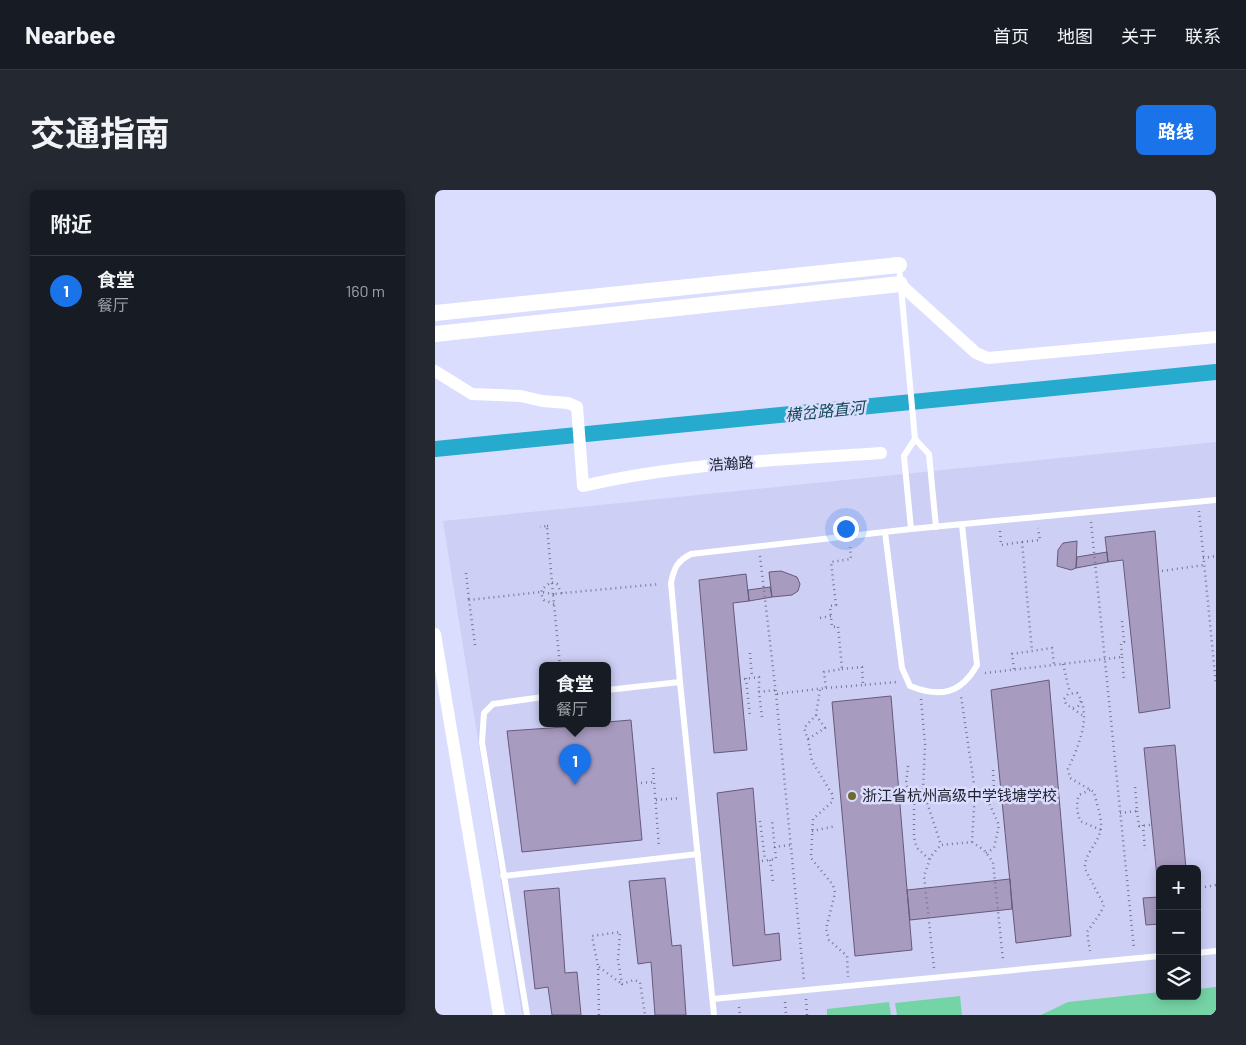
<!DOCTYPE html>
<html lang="zh">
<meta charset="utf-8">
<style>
:root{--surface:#171b24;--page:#242831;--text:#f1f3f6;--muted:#9ea1a6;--line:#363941;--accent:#1a73e8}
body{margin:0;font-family:Barlow,"Noto Sans SC",sans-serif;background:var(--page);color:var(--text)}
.controls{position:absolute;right:15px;bottom:15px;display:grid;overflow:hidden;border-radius:8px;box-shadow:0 2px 12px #0003}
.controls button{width:45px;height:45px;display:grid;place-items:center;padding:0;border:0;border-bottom:1px solid var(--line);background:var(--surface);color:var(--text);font:25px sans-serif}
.you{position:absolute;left:410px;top:338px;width:18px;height:18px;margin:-12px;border:4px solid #fff;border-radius:50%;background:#1a73e8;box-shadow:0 0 0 8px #1a73e833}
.badge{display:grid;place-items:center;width:32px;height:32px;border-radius:50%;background:var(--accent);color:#fff;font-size:16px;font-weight:700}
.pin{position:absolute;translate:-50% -41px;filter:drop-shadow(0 1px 2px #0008)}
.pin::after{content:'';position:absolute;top:26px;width:18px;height:15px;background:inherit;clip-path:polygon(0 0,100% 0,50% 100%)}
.popup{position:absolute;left:104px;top:472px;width:72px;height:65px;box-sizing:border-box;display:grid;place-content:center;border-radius:8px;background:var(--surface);filter:drop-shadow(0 1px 4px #0005);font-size:16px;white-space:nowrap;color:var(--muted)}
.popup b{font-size:19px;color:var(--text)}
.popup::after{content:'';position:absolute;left:50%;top:100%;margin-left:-10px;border:10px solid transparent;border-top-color:var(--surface)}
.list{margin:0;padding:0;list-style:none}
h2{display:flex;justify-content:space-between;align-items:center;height:65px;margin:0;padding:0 20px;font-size:21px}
h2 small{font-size:16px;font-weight:400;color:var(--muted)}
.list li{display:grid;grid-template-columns:32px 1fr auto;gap:15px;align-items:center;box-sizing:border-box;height:70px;padding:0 20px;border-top:1px solid var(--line)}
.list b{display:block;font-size:19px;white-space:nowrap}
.list p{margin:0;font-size:16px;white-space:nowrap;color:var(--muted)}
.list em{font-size:16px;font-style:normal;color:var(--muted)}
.icon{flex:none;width:28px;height:28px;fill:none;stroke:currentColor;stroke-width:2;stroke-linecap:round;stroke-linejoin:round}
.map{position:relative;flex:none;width:781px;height:825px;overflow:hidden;border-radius:8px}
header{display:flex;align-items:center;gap:30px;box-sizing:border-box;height:70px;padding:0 25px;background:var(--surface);border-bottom:1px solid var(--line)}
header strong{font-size:24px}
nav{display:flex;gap:28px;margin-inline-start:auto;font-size:18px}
.intro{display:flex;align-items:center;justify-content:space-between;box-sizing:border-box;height:120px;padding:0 30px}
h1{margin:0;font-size:35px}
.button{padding:12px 22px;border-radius:8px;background:var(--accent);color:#fff;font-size:18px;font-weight:700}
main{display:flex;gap:30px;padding:0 30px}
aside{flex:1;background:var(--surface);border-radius:8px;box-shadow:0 2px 12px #0003}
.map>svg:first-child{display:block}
.built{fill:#cdcff5;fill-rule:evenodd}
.green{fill:#75d4a6}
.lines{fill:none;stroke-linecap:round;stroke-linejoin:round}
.canal{stroke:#26aacd;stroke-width:16}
.building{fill:#a89bc0;stroke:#665a7c}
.path{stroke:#76788e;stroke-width:2.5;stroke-dasharray:1 4;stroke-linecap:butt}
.service{stroke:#fff;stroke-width:6}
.minor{stroke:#fff;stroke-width:12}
.tertiary{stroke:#fff;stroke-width:16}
.poi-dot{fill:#6f6734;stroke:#daddfd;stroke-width:2}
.labels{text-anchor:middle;stroke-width:5;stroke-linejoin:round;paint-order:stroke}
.street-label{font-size:15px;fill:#222331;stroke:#daddfd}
.poi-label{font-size:15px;fill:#222331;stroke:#daddfd;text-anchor:start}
.water-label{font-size:16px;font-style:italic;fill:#154858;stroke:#daddfd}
</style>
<header>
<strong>Nearbee</strong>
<nav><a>首页</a><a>地图</a><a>关于</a><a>联系</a></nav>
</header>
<div class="intro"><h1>交通指南</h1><a class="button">路线</a></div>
<main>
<aside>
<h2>附近<small></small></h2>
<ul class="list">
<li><span class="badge">1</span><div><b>食堂</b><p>餐厅</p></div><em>160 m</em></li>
</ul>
</aside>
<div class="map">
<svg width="781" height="825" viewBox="0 0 781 825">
<rect width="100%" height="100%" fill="#daddfd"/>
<path class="built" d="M781,252V825H87L8,331ZM108,476H172V534H108ZM725,679H762V806H725Z"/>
<path class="green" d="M781,797V825H606L633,812L725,802V806H762V799Z
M525,806L527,825H462L460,813Z
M454,812L456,825H392V819Z"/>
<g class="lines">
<path class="canal" d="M0,259L781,182"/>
</g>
<path class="building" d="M720,341L735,518L704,523L688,370L673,372L670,347Z
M642,351L641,378L636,380L622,376L623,360L628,353Z
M672,362L673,372L641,378L642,367Z
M346,381L362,387L365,394L363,401L357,405L337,407L334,382Z
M311,384L314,411L298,413L312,560L279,563L264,390Z
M335,397L337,407L314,411L313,400Z
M614,490L636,746L581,753L556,500Z
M456,506L477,760L420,766L397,512Z
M196,530L207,650L87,662L72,541L172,534V532Z
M740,555L751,679H725V734L711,735L708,708L724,707L709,558Z
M318,598L330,745L344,743L346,770L298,776L282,603Z
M230,688L237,756L246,755L251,825H220L216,772L203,774L194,691Z
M575,689L577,719L475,730L472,700Z
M124,698L130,783L142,782L146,825H117L113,797L100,799L89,701Z"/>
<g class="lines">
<path class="path" d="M764,321L781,495
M656,332L699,759
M112,336H117
M565,341L566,355L587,352L597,461
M587,352L605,350L603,338
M325,366L341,504L391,498L389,482L407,479L403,436L397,437L395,416L401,415L396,372L416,369L415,357
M768,368L781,366
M727,381L769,375
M31,383L34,410
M119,414L109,410L106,404L107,399L116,392L122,394L127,404
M385,428L396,426
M40,455L34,410L106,402L118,404L112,336L105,337
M315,463L317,487
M687,467L689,491
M628,474L635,503
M125,476L118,404L225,394
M407,479L427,477L428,495L462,492
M579,479L577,464L617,458L619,475
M550,483L687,467L686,453L689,452L687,431
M311,488L315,527
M309,489L324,487V502
M391,498L428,495
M341,504L369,791
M486,509L490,554L488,600L506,655L537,652L540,601L526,506
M638,518L643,516L646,511
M381,525L390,538L373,549L369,538L381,525L385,499
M647,525L631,514L629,509L633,504L642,503C658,525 643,557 633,579L635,588L659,602C661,613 669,631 665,642C662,655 649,664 650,679L669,715L666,722L652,742L655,761
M327,527L324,502L341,500
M373,549L377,571L397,604L398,611L378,629L376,668L398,695L400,703L391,739L394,750L412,766L413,787
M473,576L471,594L479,610V648L482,658L494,669
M218,578L224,657
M206,593L219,592
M655,600L644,605C641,614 642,621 645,631L666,640
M540,601L556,607
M221,610L246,608
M702,621L704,636L715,635
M685,623L702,621L700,596
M325,631L330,670
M708,635L710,660
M377,641L401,636
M537,652L549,660L558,672L568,770
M339,657L355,655
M551,663L559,658L564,635L554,613L559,598L558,579
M335,670L338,692
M327,671L341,669L337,630
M770,697L781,695
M164,777L187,794
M499,778L489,686L496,666L506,655
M371,809L372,825
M350,812L351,825
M304,817L305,825
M164,825L163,776L157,746L185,742L183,770L187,794L199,790L205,792L210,825"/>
<path class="service" d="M464,76L480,249
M476,339L469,266L480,249L494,264L501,337
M450,342L467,478L475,496C505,508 526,504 542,475L527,335
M245,492L279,825
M172,500L245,492L236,393C239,378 242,371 256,364L476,339L781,310
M68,686L263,664
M762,763L781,761
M278,809L725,766
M92,825L51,577L47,552L49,523L58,514L108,507"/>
<path class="minor" d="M465,94L541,163L553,168L781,147
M0,181L37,204L86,206L107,211L133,213L142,217L148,296C245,273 346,270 446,263
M0,444L64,825"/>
<path class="tertiary" d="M0,123L464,75
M0,144L465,94"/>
</g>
<circle class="poi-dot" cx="417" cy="606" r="5"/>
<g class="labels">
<g class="street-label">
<text transform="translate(296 274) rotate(-4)" y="5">浩瀚路</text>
</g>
<g class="poi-label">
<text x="427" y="611">浙江省杭州高级中学钱塘学校</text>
</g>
<g class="water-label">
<text transform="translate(390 221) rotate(-6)" y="6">横岔路直河</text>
</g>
</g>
</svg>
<div class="controls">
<button>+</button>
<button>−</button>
<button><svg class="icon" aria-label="layers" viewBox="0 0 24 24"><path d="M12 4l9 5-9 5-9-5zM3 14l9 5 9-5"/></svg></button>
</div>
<div class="you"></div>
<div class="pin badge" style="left:140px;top:595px">1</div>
<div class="popup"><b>食堂</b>餐厅</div>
</div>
</main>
